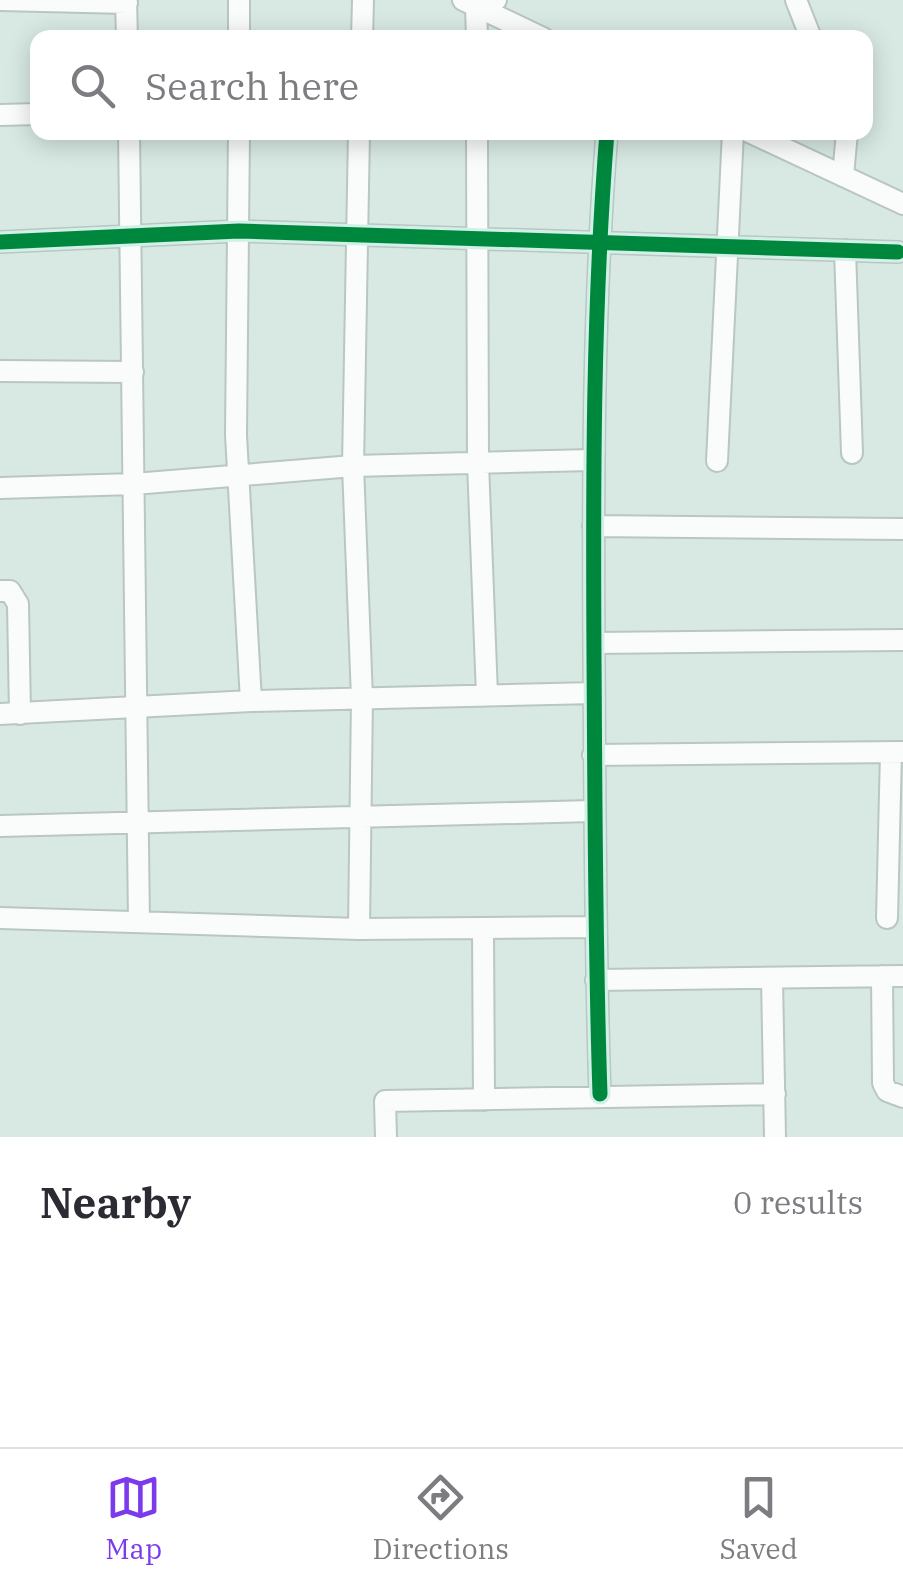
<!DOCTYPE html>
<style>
:root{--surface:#fff;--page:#f7f7f7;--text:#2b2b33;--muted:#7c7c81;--line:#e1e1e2;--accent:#7c3aed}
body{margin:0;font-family:"IBM Plex Serif",serif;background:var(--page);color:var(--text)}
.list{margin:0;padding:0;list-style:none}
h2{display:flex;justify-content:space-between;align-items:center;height:130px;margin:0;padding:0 40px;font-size:42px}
h2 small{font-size:32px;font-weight:400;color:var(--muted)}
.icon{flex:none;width:55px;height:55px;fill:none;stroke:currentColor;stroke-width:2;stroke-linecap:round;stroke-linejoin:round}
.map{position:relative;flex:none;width:903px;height:1137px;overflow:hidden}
.search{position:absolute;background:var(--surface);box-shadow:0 5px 25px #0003;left:30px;right:30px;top:30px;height:110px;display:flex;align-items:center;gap:25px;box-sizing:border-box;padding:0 35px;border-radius:20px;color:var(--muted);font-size:38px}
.sheet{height:310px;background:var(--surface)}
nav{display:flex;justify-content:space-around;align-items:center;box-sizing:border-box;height:140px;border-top:2px solid var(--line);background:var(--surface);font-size:28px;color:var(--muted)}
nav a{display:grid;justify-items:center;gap:5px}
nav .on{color:var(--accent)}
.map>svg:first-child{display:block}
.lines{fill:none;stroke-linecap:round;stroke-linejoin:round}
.minor-casing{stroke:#b9c6c2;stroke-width:24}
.minor{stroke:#f9fcfb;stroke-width:20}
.cycleway-casing{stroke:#d1f0e7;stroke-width:21}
.cycleway{stroke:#00873e;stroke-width:15}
</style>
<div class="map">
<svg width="903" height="1137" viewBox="0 0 903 1137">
<rect width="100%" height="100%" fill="#d8e9e4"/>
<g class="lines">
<defs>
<path id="minor" d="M0,0L127,3
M126,0L127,38
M239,0V38
M463,0L543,38
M796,0L811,38
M362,38L363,0
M477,38L476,7L496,0
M0,115L38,114
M129,132L139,922
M239,132L236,435L251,701
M477,132L478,463L487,695
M749,132L903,204
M843,176L847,132
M0,242L239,231L898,252
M845,250L852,453
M0,371L133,372
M717,461L733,132
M0,488L134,484L353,466L592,460
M593,526L903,529
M0,591H10L18,604L20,714
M594,643L903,640
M0,714L251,701L594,693
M593,755L903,752
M0,826L592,811
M0,918L359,929L594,927
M887,918L891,752
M483,928L484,1100
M359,929L362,698L353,466L359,132
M882,976L883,1083L887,1091L903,1097
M772,979L775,1137
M596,980L903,976
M600,1094C595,948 595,802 594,655C593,480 593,307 607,132
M386,1137L385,1101L775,1094"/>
</defs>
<use href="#minor" class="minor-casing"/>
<use href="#minor" class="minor"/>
<defs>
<path id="cycleway" d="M0,242L239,231L898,252
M600,1094C595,948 595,802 594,655C593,480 593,307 607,132"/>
</defs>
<use href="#cycleway" class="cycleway-casing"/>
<use href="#cycleway" class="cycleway"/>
</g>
</svg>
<div class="search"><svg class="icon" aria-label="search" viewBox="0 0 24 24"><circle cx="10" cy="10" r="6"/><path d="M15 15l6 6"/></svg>Search here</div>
</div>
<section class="sheet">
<h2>Nearby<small>0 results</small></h2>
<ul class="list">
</ul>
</section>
<nav>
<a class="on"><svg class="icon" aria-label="map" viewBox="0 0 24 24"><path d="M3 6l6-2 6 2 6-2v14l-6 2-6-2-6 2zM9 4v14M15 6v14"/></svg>Map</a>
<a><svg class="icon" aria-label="directions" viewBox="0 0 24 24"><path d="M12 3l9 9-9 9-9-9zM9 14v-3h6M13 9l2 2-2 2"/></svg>Directions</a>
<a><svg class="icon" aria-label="saved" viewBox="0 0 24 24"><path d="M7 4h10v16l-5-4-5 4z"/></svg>Saved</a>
</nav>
